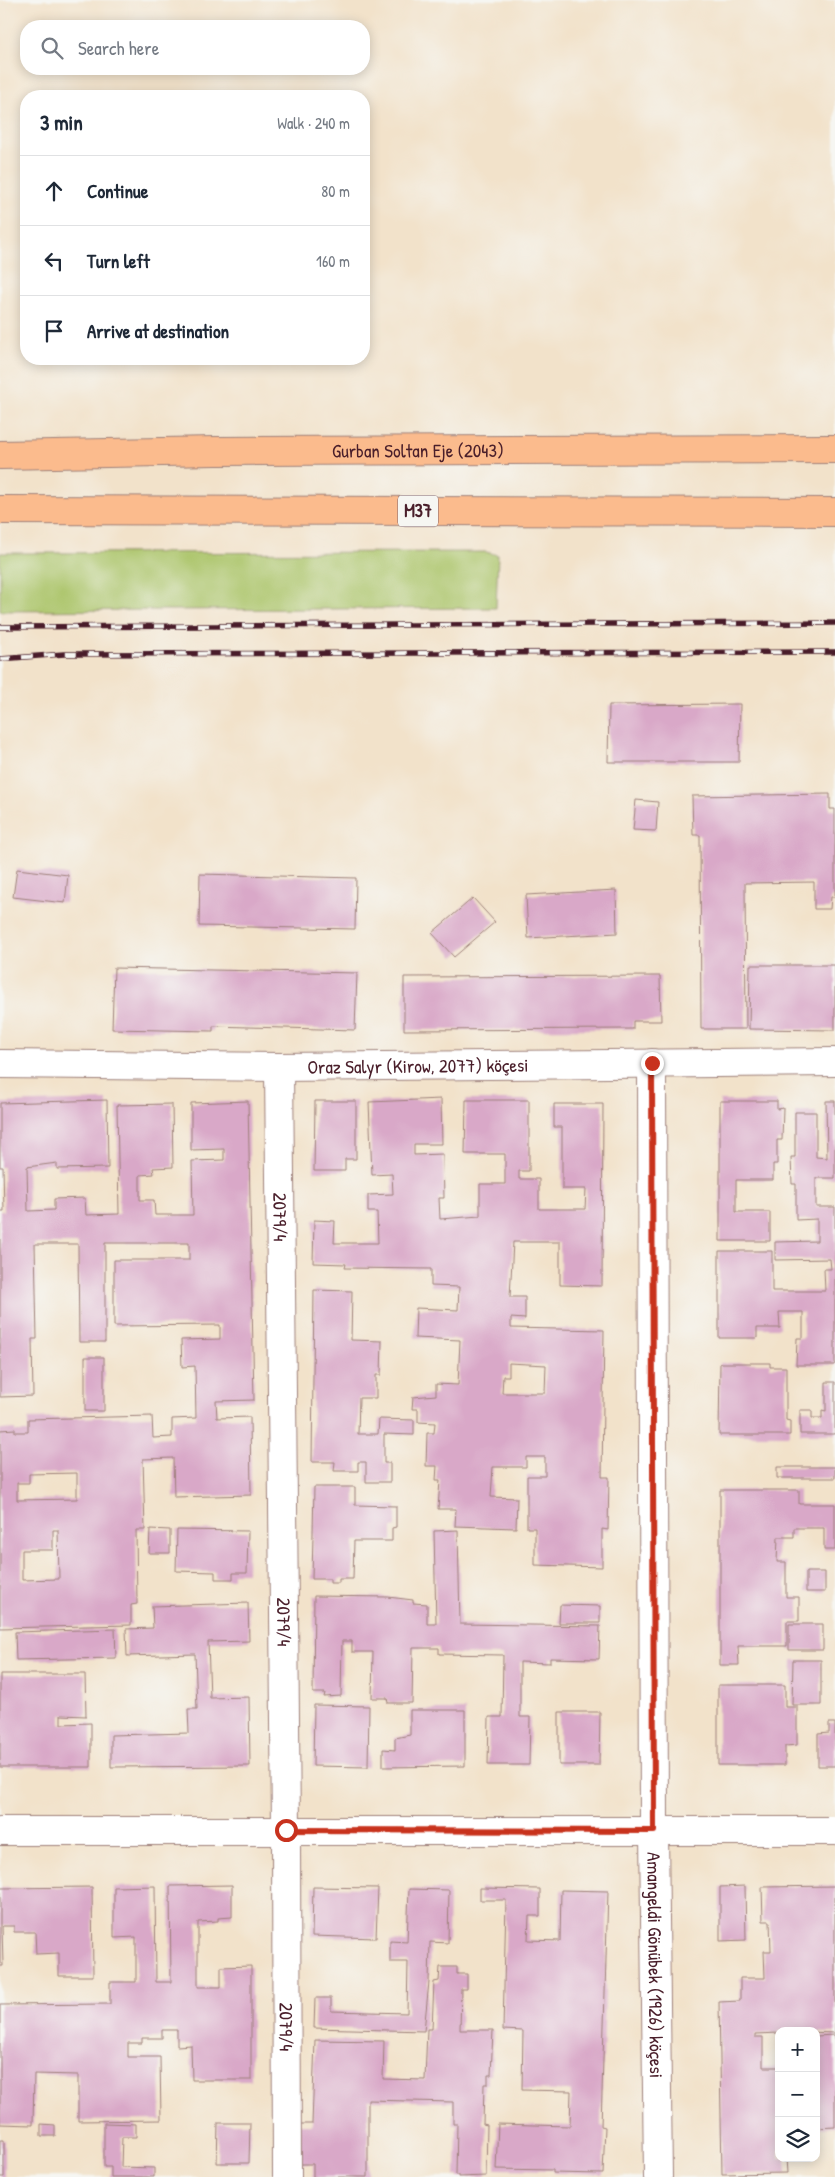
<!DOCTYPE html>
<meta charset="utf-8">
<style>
:root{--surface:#fff;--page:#f6f6f7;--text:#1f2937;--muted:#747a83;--line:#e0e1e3}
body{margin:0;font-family:"Patrick Hand",sans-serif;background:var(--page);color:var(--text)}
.controls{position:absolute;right:15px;bottom:15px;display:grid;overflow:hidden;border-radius:10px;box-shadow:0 2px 12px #0003}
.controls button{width:45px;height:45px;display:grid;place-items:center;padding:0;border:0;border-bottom:1px solid var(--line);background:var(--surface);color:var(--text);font:25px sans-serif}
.stop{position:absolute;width:15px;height:15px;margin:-11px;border:4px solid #c8321e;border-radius:50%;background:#fff}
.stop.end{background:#c8321e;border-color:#fff;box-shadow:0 1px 5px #0008}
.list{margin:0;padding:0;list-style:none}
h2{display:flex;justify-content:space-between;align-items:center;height:65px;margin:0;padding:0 20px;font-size:21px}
h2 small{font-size:16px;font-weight:400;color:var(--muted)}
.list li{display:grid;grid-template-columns:32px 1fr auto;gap:15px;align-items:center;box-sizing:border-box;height:70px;padding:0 20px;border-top:1px solid var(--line)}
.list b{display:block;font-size:19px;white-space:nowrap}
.list em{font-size:16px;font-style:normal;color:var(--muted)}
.icon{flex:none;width:28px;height:28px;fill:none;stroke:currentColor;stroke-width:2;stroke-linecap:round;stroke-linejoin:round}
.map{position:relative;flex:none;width:835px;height:2177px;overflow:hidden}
.search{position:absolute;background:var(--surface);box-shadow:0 2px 12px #0003;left:20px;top:20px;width:350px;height:55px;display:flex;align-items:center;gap:12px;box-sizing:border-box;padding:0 18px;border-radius:20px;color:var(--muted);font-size:19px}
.panel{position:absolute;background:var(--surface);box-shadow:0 2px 12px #0003;left:20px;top:90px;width:350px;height:275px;border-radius:20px}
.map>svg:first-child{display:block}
.green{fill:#acc56a;stroke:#7b724a}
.building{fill:#d9a8c8;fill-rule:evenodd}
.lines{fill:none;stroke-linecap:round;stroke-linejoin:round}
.minor-casing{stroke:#9e807a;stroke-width:30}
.trunk-casing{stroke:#9e807a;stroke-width:30}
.minor{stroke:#fff;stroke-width:28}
.trunk{stroke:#fbbb8d;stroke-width:28}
.rail-casing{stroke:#4a1f2b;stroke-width:5.5}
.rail{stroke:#f6f6f2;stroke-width:4;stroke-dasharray:11;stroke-linecap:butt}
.route{stroke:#c8321e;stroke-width:6}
.labels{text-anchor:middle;stroke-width:5;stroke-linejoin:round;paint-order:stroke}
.shield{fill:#f6f6f2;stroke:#7e6067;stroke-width:1}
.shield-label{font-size:18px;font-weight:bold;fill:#4a1f2b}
.street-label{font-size:19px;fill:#4a1f2b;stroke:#f6f6f2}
</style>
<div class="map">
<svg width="835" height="2177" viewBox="0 0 835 2177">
<rect width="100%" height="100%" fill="#f6f6f2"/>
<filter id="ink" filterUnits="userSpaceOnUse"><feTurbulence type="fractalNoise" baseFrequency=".02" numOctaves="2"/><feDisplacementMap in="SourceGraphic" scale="10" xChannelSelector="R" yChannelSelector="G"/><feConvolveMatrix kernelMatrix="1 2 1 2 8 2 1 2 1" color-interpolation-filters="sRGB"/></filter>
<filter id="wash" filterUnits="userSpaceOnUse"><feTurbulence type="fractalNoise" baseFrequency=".0096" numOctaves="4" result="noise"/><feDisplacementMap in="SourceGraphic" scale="20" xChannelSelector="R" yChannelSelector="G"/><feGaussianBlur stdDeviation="1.12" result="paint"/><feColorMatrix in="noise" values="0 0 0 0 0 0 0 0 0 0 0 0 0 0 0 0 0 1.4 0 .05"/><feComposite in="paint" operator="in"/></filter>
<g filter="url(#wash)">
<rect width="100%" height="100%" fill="#f2e2ca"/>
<path class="green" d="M486,552L498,555L496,608L0,611V553Z"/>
<g id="blocks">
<path class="building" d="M740,704L739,762H608L609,705Z
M830,794V809H835V897H831L830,909H814V882L745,883L746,1029H701L700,835H693L692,796Z
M636,800L658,802L656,831L633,830Z
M17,869L68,875L65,903L13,897Z
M200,874L356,878L355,929L199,926Z
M616,890L617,933L528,938L526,895Z
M473,898L495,922L454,957L432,933Z
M750,965H835V1030L749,1029Z
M114,968L357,973L355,1030L213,1026V1031L112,1029Z
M660,976L661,1021H633V1029L404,1030V977Z
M441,1099L442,1144H414V1155L443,1154L444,1198H439L440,1219L480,1216V1184H505V1154H465L466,1100H529V1171H519V1179H539V1209H585L586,1189H562V1127H554V1104H603L602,1286L560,1285V1242H513L510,1297H525V1319L511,1318V1328L604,1330L602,1477H609L608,1530L602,1529V1567L535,1565V1528H527V1476H545V1457H526V1467H493L491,1497L517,1498L516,1528L455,1526L456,1509H438L440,1480H436L437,1466H426L427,1433H434L435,1423L418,1422V1409H412L413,1397L436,1395V1384L458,1385L460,1340L415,1338L416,1308L458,1310L459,1287L431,1286V1269L345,1268L346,1264L313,1263L314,1220L335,1221L334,1243H378L377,1212H368V1195L393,1194L392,1174L372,1175L369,1102ZM509,1363L546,1365L545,1393H502L503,1376H509Z
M107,1100L108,1168L57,1169V1163L27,1167L28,1211L54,1210V1199L85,1198L86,1215L119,1214L117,1105L172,1104L173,1167L153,1168L154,1174L140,1175V1200H154L155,1215H193L192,1161L224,1160V1149L191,1150V1103L248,1101L254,1400L216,1401L217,1418L250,1417L251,1495L174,1497L173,1458L143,1459L145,1530H136L137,1604L131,1605V1625L0,1628V1430L15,1429V1432H28V1419L152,1416L153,1438L172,1437V1419L196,1418L195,1366L182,1367L181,1340L220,1339V1325L114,1326V1260H189V1243H105V1342H79L78,1244H35L37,1339H32L33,1396L0,1397V1211H4L3,1167H0V1103ZM77,1473V1499L17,1500V1483H29V1474ZM53,1530H58L59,1579L22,1580V1550H53Z
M315,1101H356V1159H345V1171H314Z
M720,1101H777V1109L783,1108L782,1140H777V1164H773V1180H736V1212H770V1241H720Z
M826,1101H835V1178H816V1207H835V1363L834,1365H796L797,1338H803V1312H779L780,1328H757V1338H719V1251H772V1291H825L824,1269H831L830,1259L775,1260V1242L817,1241V1219L796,1220V1184H792L791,1157H795V1112H816V1157L827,1158Z
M314,1290L352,1291L351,1340L382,1341L381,1375H376V1398H359L358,1434H378L379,1419L414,1420V1435L384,1434V1463H390V1482H366V1462H358V1471H334L335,1462H312Z
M85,1357H104V1411H85Z
M720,1363H770V1367H786V1420L790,1421V1435H719Z
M826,1382H835V1434H800V1410H812V1418H822V1410L826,1411Z
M777,1467H835V1478H777Z
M314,1487H355V1505L396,1506V1527L392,1528V1541H354L353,1579H339V1583H330V1579H312Z
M720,1490H799V1504H835V1550H824V1528H794V1537H778L777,1562H786V1597H799V1621H787V1646H738L739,1665H720Z
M150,1529L170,1530V1553H149Z
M177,1530L248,1531L247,1573H233V1579H215V1572L176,1571Z
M458,1530L460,1624L600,1626L599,1659L550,1658V1663L520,1662V1717H530L529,1765H488L489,1717H502L503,1655L439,1654V1648H413L412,1703H388L387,1698H372L373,1652H352V1641H342L341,1696L324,1697L325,1693H313L314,1596L388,1597L413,1600V1603L427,1604V1624H436L434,1531Z
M806,1572H825V1592H806Z
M248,1603L249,1641L208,1642L210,1698L249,1697L250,1766L111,1767V1735L189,1733L188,1709H197L195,1654L127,1656L126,1629L153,1628L152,1606Z
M560,1605L600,1606V1623H559Z
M789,1624H823V1650H789Z
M115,1629L116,1658L16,1660L15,1632Z
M793,1660H821V1705H792Z
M0,1674H85L86,1716L61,1715V1724L91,1723V1767H0Z
M718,1685H785V1707H797V1745L785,1746V1765H718Z
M314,1705L369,1706L368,1767L313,1766Z
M410,1710H465V1766L383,1767V1749L395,1750V1738L410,1735Z
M559,1712H600L599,1765H559Z
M829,1723H835V1766H818V1734L829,1733Z
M232,1885V1917L218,1918V1921L198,1922V1987H221V1967L251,1966V2080H192L191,2045L177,2046V2030H162V2038H142V2043H128V2057H160L161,2120L78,2121V2075L34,2074L33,2125L0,2124V2005L110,2004V1982H136V1937L114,1938V1887L155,1886L156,1982H171L170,1886Z
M745,1886L746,1940L720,1941V1887Z
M835,1886V2033L779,2031V2033L755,2034V2037H763V2067H779V2158H786L787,2173L722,2174L719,2002L740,2001V1978H765L764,1951H771L770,1921H763L762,1887Z
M92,1887L93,1976H59V1953L36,1954L35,1932H14V1926H2L3,1966H0V1888Z
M313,1887L378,1888L376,1938L312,1936Z
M480,1888L540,1889V1916H529L528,1940L560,1941L561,1890L608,1891L601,2126L605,2127L603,2174L553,2173V2170L496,2169L498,2124L570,2126L571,2091L522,2090L523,2031L503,2030L506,1900H480Z
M409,1889L449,1890L448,1943L430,1942L429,1982L424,2031L314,2028L315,1998H331V2011L407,2013L408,1962H390V1941L407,1942Z
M440,1967H457V1974H467V1989H461L460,2030H493L491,2075H488V2084H484L483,2124L487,2125L486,2176L459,2177V2175H456L457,2124H453V2102L368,2100V2177H313V2164H298V2124H312L315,2040L384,2041L383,2079L425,2080L427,2029H432L434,1982L439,1981Z
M835,2035V2127L816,2128V2036Z
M104,2123L136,2124V2137H122L121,2167L154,2168V2177H111V2167H104Z
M218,2123H250L249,2163H217Z
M41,2124L55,2125V2136H41Z
M0,2140H4V2177H0Z"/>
</g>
</g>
<g filter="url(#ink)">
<use href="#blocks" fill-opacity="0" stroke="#9e807a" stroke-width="1"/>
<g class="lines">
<defs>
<g id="minor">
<path id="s1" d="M652,1063L654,1831L658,2177"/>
<path id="s2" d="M0,1064L279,1067L835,1062"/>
<path id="s3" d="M279,1067L286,1830L287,2177"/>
<path d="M0,1831H835"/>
</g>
<g id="trunk">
<path id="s4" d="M0,455L216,451L835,449"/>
<path d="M0,510L835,512"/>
</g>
</defs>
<use href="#minor" class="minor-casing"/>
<use href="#trunk" class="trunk-casing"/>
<use href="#minor" class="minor"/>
<use href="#trunk" class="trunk"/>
<defs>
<path id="rail" d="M0,627L835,623
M0,659L64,654L835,652"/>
</defs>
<use href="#rail" class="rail-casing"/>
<use href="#rail" class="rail"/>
</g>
</g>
<g class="lines" filter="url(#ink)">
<path class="route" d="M286,1830L654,1831L652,1063"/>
</g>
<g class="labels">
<rect class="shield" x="398" y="495.5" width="40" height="31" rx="4"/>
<g class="shield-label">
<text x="418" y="517">M37</text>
</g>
<g class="street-label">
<text dy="7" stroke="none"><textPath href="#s4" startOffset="418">Gurban Soltan Eje (2043)</textPath></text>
<text dy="7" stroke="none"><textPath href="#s2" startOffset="418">Oraz Salyr (Kirow, 2077) köçesi</textPath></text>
<text dy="7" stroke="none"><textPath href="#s3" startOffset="150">2079/4</textPath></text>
<text dy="7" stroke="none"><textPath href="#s3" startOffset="555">2079/4</textPath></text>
<text dy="7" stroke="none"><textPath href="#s1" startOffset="902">Amangeldi Gönübek (1926) köçesi</textPath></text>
<text dy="7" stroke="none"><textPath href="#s3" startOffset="960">2079/4</textPath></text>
</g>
</g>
</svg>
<div class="controls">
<button>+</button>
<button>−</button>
<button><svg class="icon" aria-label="layers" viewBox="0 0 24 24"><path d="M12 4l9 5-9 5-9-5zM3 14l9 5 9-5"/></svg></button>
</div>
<div class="stop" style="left:286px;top:1830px"></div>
<div class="stop end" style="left:652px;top:1063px"></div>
<div class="search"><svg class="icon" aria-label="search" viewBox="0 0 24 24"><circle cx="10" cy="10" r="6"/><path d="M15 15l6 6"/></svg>Search here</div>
<section class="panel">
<h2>3 min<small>Walk · 240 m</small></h2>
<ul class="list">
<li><svg class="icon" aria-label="ahead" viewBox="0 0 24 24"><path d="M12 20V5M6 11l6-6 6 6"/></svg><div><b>Continue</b></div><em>80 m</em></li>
<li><svg class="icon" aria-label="left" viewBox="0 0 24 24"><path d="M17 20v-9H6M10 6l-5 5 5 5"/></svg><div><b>Turn left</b></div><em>160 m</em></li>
<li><svg class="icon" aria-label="arrive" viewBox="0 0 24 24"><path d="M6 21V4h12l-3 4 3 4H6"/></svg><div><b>Arrive at destination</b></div></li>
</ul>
</section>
</div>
